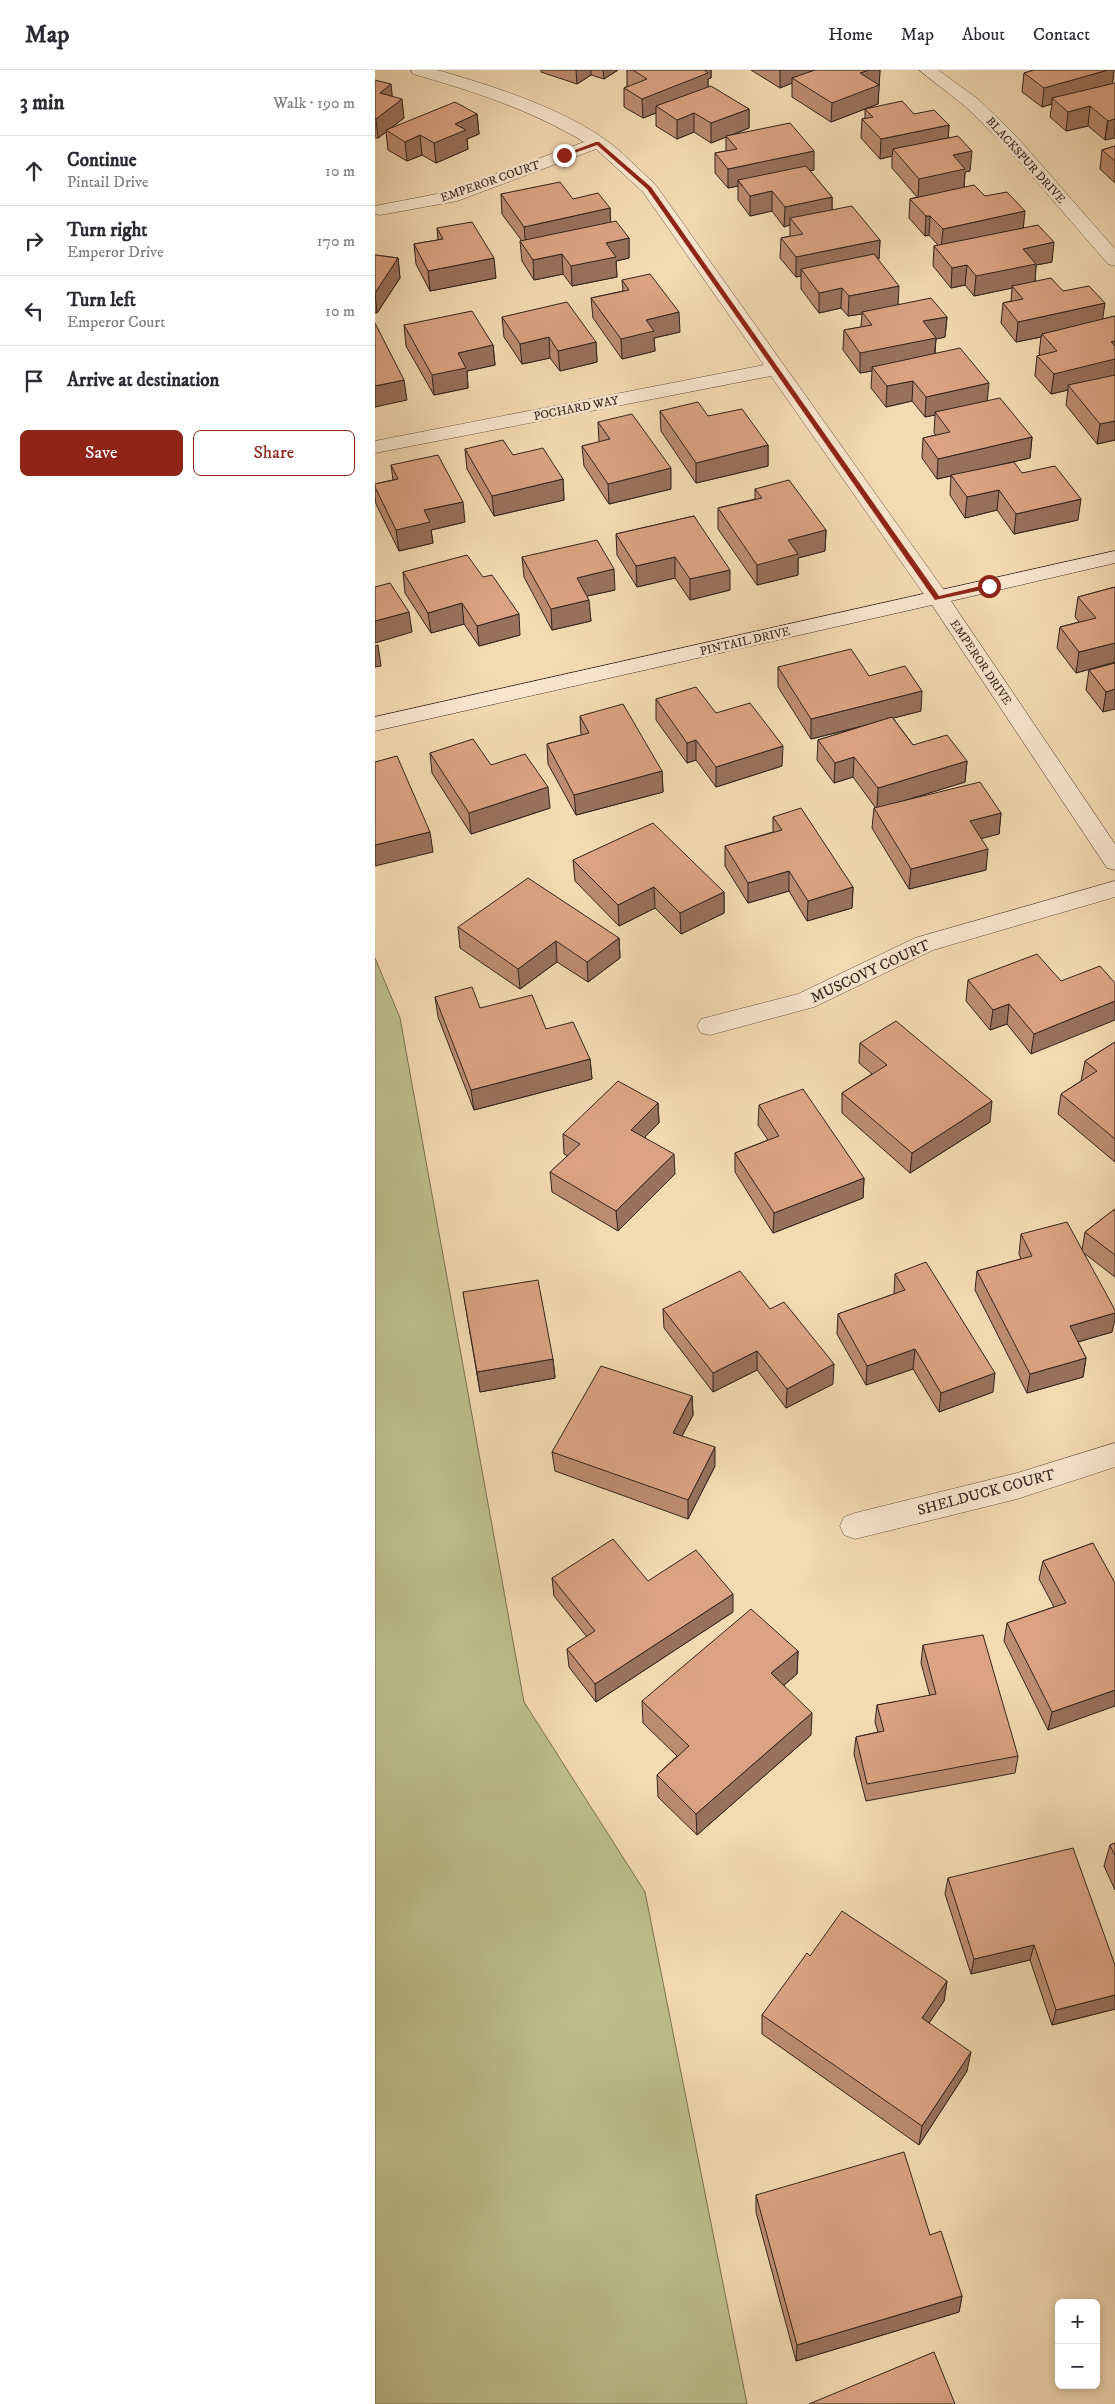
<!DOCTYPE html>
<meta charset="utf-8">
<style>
:root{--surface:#fff;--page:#f7f7f7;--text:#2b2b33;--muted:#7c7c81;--line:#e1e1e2;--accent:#8f2418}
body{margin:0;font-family:"IM FELL DW Pica",serif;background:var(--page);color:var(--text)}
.controls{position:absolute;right:15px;bottom:15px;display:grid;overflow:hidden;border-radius:8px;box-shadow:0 2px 8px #0003}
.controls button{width:45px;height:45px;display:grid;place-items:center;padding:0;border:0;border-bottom:1px solid var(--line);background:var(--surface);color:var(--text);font:25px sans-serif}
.stop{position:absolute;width:15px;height:15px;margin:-11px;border:4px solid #8f2418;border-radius:50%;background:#fff}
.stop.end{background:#8f2418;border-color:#fff;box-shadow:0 1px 5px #0008}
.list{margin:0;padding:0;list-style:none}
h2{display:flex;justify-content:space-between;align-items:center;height:65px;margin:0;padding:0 20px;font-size:21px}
h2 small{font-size:16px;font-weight:400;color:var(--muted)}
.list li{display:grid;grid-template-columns:32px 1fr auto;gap:15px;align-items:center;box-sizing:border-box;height:70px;padding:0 20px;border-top:1px solid var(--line)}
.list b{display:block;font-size:19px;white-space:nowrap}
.list p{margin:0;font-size:16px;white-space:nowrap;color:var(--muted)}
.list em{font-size:16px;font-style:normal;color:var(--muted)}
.actions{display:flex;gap:10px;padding:15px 20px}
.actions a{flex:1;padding:11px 0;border:1px solid var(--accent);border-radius:8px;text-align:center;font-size:18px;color:var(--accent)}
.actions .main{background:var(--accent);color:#fff}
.icon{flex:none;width:28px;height:28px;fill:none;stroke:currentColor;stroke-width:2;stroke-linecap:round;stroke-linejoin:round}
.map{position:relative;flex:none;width:740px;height:2334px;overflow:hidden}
header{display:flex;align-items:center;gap:30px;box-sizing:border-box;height:70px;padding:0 25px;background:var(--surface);border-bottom:1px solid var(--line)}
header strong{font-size:24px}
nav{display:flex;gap:28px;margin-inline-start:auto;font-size:18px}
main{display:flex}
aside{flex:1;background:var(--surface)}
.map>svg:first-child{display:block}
.green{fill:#bebf8b;stroke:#787154}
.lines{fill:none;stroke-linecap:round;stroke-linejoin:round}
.street-casing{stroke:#625142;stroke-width:1}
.secondary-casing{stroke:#31231d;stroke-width:1}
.street{fill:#f8e7ce;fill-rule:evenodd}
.secondary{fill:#f8e7ce;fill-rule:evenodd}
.wall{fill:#bc8c71;stroke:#31231d}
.shaded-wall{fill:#99725c;stroke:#31231d}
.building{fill:#dba383;stroke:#31231d}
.route{fill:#8f2418}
.labels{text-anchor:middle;stroke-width:5;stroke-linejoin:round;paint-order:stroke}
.far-street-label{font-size:12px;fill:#31231d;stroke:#f8e7ce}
.street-label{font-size:15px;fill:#31231d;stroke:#f8e7ce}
</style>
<header>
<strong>Map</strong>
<nav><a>Home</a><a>Map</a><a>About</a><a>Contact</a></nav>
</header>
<main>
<aside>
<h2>3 min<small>Walk · 190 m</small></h2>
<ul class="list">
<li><svg class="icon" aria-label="ahead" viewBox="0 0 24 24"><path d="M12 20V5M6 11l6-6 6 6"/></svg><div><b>Continue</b><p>Pintail Drive</p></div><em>10 m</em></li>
<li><svg class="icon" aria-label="right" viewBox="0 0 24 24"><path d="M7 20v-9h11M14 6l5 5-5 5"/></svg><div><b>Turn right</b><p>Emperor Drive</p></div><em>170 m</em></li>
<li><svg class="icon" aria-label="left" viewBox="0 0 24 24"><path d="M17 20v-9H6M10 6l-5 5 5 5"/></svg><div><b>Turn left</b><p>Emperor Court</p></div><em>10 m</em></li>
<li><svg class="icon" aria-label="arrive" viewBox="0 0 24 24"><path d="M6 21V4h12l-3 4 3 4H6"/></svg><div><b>Arrive at destination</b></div></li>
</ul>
<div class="actions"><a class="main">Save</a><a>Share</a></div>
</aside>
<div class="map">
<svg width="740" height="2334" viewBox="0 0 740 2334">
<rect width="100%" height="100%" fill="#f4dab3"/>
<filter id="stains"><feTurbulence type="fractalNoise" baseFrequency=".004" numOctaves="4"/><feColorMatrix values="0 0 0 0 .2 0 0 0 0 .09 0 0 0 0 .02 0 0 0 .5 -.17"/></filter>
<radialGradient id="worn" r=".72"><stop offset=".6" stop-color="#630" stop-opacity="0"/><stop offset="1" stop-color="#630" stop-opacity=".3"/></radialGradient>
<path class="green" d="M0,888L25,948L149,1632L270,1822L372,2334H0Z"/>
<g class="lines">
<defs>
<path id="street" d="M36,0H62L73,3C126,19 182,37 228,68C247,81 263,99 280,114L571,523L574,528L571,533L563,535L555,533L396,306L0,383V371L389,295L268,122L221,79L82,131L5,145L0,144V136L72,122L209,72C156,40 98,21 38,4Z
M544,0H563L603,29L642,67L740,179V196L733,194L630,75L591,37Z
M740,811V827L558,880L439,937L335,965L326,963L322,956L326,949L423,924L540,868Z
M740,1373V1397L642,1429L480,1469L469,1465L465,1456L469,1447L480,1443L642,1403Z"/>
<path id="secondary" d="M740,481V493L576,531L740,774V800L732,798L557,535L0,661V647Z"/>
</defs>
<use href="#street" class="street-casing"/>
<use href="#secondary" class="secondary-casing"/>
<use href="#street" class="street"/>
<use href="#secondary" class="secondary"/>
</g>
<path class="wall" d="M166,0H243L229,9L216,5L202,14L166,2Z
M252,0H336V8L333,9V17L374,39V58L355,66L439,100L435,101L457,127V140L505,170L504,189L503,190L523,234L572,247L570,267L561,269L560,284L612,331L657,367L655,388L611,398L647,403L703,450L639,464L622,440L590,448L575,425L576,406L562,409L547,388L548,368L561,365L559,363L560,345L550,347L537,331L511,337L496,318L497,301L485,303L468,280L469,260L486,257L487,244L473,246L466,238L444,243L426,219V206L421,207L405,188L406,168L415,166V155L409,157L397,141L375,146L363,130V116L353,118L340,103V83L351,81V67L336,73L319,62L302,69L281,56V43L268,48L249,37V18L253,16H252Z
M376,0H505L503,34L493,38L539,44L574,55L573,68L595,101L590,102L589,117L610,126L649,158L677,192L661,195L660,212L688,221L728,249L740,246V370L722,374L691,335L693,320L676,324L660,306L662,286L665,285L664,284L666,267L641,272L626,253L628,233L636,231L637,218L599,226L590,215L576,218L558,196L559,176L563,175L554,165L550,166L534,148L535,129L542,127L517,98V86L505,89L486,68L487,49L490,48V39L456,52L417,27V13L405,18Z
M659,0H739L730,70L713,56L691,61L675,47L677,34L667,37L647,22L649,3Z
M0,10L17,26L29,48L16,58L102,44L104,64L92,69L93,79L61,93L47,85L32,91L13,80L11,62L3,68H0Z
M740,76V113L725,99L727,80Z
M126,124L198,129L235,138V152L254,168V188L241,191L242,207L197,216L188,204L159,210L147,191L145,171H147L127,144Z
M62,158L121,208L55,221L41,194L39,174L63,170Z
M0,185L23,188L25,208L2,243H0Z
M247,210L305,262L279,268L280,281L247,289L218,248L216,228L248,221Z
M127,247L221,272L222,292L185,301L175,288L147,294L129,267Z
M29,255L118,275L120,295L92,301L93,318L59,325L31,276Z
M285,341L333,346L393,375V396L321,413L286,361Z
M223,352L296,419L234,434L209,396L207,376L224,372Z
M90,379L138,385L188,409L189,430L119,446L92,399Z
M16,395L90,452L56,460L58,473L24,481L1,434L0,426V414L18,410Z
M380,419L451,460L450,481L423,488V505L382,515L343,459V438L380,429Z
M319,446L355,520L315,530L300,508L262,517L242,485L241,464Z
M147,487L240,520L212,526L216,551L177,560L149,507Z
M28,502L108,507L145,565L104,576L89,554L56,563L30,523Z
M740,517V592L701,603L682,578L685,557L704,552L700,547L703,527Z
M740,593L728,642L711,620L714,600Z
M403,597L494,606L546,641L518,648L538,675L592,691L590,712L535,729L626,743L624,764L606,768L611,800L534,819L497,758L499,738L500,737L478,707L459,713L442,690L443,670L489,656L436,669L403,617Z
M281,629L341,643L407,696L341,717L321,690L312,693L281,650Z
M205,646L287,701L288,722L201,745L173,694L172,674L206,665Z
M55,683L116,695L175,738L96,764L57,703Z
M398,747L478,817L477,838L432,851L414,821L373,833L350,796V776L398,762Z
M198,790L349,822V843L306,864L280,838L244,856L200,811Z
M83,857L244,868L245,888L213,912L182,892L145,919L85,878Z
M593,910L686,911L656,984L632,954L615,960L591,931Z
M60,927L105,938L171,959L215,989L217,1009L99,1040L63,947Z
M740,972V1092L683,1044L686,1024L706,1011L710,991Z
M485,973L615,1052L535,1103L467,1043V1023L497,1004L484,993Z
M283,1033L284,1053L270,1067L300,1104L243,1161L177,1122L175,1102L193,1086L189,1084L188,1064Z
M384,1035L489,1108L488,1128L398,1163L360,1102V1083L393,1070L383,1055Z
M740,1139V1207L709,1183L737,1262L703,1272L711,1288L708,1307L652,1323L600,1220L602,1201L646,1189L644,1184L646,1164L707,1180L710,1162Z
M520,1204L618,1322L564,1342L538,1299L491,1315L462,1264L463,1244L519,1224Z
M88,1222L178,1289L180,1308L105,1322Z
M288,1239H395L458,1314L411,1338L382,1300L338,1322L289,1258Z
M317,1326L318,1345L307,1366L340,1396L313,1449L180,1401L177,1382Z
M718,1473L673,1660L629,1571L632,1553L679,1537L664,1509L668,1491Z
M177,1508L273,1511L358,1542L221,1632L194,1597L192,1579L212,1567L179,1526Z
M548,1575L643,1686L640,1703L491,1731L479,1684L481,1667L503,1662L500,1652L502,1635L555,1626L546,1593Z
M423,1581L422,1604L409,1615L436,1665L322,1765L283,1727L282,1705L302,1686L268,1653L267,1631Z
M740,1773V1820L729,1796L735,1775Z
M573,1808L740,1895V1939L677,1955L655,1890L596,1904L570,1824Z
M435,1886L572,1911L569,1931L554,1953L592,2001L544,2075L387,1964V1945Z
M381,2125L555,2165L587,2226L584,2242L421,2291L381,2142Z"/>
<path class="shaded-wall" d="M201,0H216V5L202,14Z
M228,0H243L229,9Z
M320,0H336V8L333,9V22L281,36V43L268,48L267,29Z
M405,0H454L417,8V13L405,18Z
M494,0H505L503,34L456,52L457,33L485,3Z
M733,0H739L737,17L677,28V34L667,37L669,18Z
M16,14L18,33L5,23Z
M27,29L29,48L12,61L11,60V62L3,68L1,49Z
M715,36L713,56L691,61L693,42Z
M374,39V58L336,73V53Z
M319,43V62L302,69V50Z
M102,44L104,64L92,69L93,79L61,93L59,73L80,54Z
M740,49V68L730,70L733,51Z
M574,55L573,74L518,79L517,86L505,89L506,69Z
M45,65L47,85L32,91L30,72Z
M439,81V100L367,116L363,110V116L353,118V99Z
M597,81L595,101L590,102L589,118L543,128L544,109L578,85Z
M397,121V141L375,146V126Z
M457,127V146L415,148V155L409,157L410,137Z
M235,138L236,157L151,176L149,157Z
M650,141L648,161L566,179L568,159Z
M551,146H555L554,165L550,166Z
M254,168V188L241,191L242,207L197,216L196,196L231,173Z
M505,170L504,189L431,205L426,199V206L421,207V187Z
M679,172L677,192L661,195L660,214L637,216V218L599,226L601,206L648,179Z
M187,184L188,204L159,210L158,190Z
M23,188L25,208L2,243L0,223Z
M119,188L121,208L55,221L53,201Z
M592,195L590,215L576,218L577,198Z
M524,216L523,236L487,242V244L473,246L474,226Z
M467,218L466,238L444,243V223Z
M730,233L727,253L667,264L666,267L641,272L643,252Z
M304,242L305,262L279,268L280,281L247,289L246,269L271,250Z
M572,247L570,267L561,269L559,288L497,297V301L485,303V283L548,251Z
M174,267L175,288L147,294L145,274Z
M740,271V308L693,315V320L676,324L679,304L736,272Z
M221,272L222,292L185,301L183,281Z
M118,275L120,295L92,301L93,318L59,325L57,305L83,283Z
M29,310L32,330L0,337V316Z
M538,311L537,331L511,337L512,316Z
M614,313L612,333L560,342V345L550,347L551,327Z
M740,351V370L722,374L725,354Z
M657,367L655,388L562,409L563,389Z
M393,375V396L321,413V393Z
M296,398V419L234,434L233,414Z
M188,409L189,430L119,446L117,426Z
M624,420L622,440L590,448L592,427Z
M706,429L703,450L639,464L641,444Z
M88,432L90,452L56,460L58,473L24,481L21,460L49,440Z
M451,460L450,481L423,488V505L382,515V495L413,470Z
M300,487V508L262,517L261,496Z
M239,499L240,520L203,528L202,508Z
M355,500V520L315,530V509Z
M214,530L216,551L177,560L176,539Z
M87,533L89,554L56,563L53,543Z
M34,542L37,562L0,573V551Z
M144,544L145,565L104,576L102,556Z
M740,573V592L701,603L704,582Z
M3,575L6,596L0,597V576Z
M740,619V639L728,642L731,622Z
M547,621L546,641L436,669V649Z
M321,670V690L312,693V673Z
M408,676L407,696L341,717V697Z
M479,687L478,707L459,713L460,693Z
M592,691L590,712L502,739L503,718Z
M287,701L288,722L201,745L199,725Z
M173,717L175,738L96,764L94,743Z
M626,743L624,764L593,772L595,751Z
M55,762L58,782L0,796V775Z
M613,779L611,800L534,819L536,799Z
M414,801V821L373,833V813Z
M279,817L280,838L244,856L243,835Z
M478,817L477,838L432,851L433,831Z
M349,822V843L306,864L305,843Z
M244,868L245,888L213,912L212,892Z
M181,871L182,892L145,919L143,899Z
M740,931V950L656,984L659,964Z
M634,934L632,954L615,960L618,940Z
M215,989L217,1009L99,1040L96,1020Z
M617,1031L615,1052L535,1103L537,1083Z
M283,1033L284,1053L257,1080L256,1060Z
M299,1084L300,1104L243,1161L241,1141Z
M489,1108L488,1128L398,1163L399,1143Z
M740,1243V1249L737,1262L692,1275L695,1256Z
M540,1279L538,1299L491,1315L492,1296Z
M382,1281V1300L338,1322V1303Z
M711,1288L708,1307L652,1323L655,1304Z
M178,1289L180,1308L105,1322L102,1302Z
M459,1294L458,1314L411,1338L412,1319Z
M620,1303L618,1322L564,1342L566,1323Z
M317,1326L318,1345L299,1381L298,1363Z
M340,1377V1396L313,1449V1430Z
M358,1524V1542L221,1632L220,1614Z
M423,1581L422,1604L396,1626V1603Z
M740,1620V1636L673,1660L677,1642Z
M437,1643L436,1665L322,1765L321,1744Z
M659,1875L655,1890L596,1904L599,1889Z
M572,1911L569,1931L544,1968L547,1948Z
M740,1925V1939L677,1955L681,1940Z
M596,1982L592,2001L544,2075L547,2056Z
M587,2226L584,2242L421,2291L422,2275Z"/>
<path class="building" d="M258,0H329L333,3L267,29L249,18L272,9Z
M440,0H494L485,3L504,15L457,33L417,8Z
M659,0H733L669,18L649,3Z
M0,10L16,14L5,23L27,29L1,49H0Z
M740,13V49L733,51L715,36L693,42L677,28Z
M336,16L374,39L336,53L319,43L302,50L281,36Z
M527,31L539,44L559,40L574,55L506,69L487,49L498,47L490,39Z
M80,32L102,44L80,54L91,60L59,73L45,65L30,72L11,60Z
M415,53L439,81L353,99L340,83L362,79L351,66Z
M583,66L597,81L578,85L590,99L544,109L518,79Z
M740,76V91L727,80Z
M431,96L457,127L410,137L397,121L375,126L363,110Z
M185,112L198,129L223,123L235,138L149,157L126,124Z
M599,115L610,126L632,122L650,141L568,159L555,146H551L535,129Z
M477,136L505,170L421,187L406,168L428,164L415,148Z
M241,151L254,168L231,173L241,187L196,196L187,184L158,190L145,171Z
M97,152L119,188L53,201L39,174L68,169L62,158Z
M663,155L679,172L648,179L661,194L601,206L592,195L577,198L559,176Z
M499,184L524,216L474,226L467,218L444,223L426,199Z
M0,185L23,188L0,223Z
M275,204L304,242L271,250L279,261L246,269L216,228L254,220L247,210Z
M676,208L688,221L714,216L730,233L643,252L628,233L648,229L637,216Z
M556,228L572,247L548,251L561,268L485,283L469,260L497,255L487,242Z
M192,232L221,272L183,281L174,267L145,274L127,247Z
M97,241L118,275L83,283L91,298L57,305L29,255Z
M740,246V271L736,272L740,276V289L679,304L662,286L682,281L667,264Z
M0,253L29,310L0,316Z
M585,278L614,313L551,327L538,311L512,316L497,297Z
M740,305V351L725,354L693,315Z
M625,328L657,367L563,389L548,368L575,362L560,342Z
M323,332L333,346L367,339L393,375L321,393L285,341Z
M257,344L296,398L233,414L207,376L235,369L223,352Z
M128,370L138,385L168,378L188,409L117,426L90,379Z
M63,385L88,432L49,440L55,452L21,460L0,417V414L23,409L16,395Z
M639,392L647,403L680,396L706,429L641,444L624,420L592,427L576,405Z
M414,410L451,460L413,470L423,484L382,495L343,438L387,428L380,419Z
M319,446L355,500L315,509L300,487L261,496L241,464Z
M222,470L239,499L202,508L214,530L176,539L147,487Z
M92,485L108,507L117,505L144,544L102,556L87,533L53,543L28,502Z
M15,513L34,542L0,551V517Z
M740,517V573L704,582L685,557L721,548L703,527Z
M476,579L494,606L530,596L547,621L436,649L403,597Z
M740,593V619L731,622L714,600Z
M321,617L341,643L375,633L408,676L341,697L321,670L312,673L281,629Z
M248,634L287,701L199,725L172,674L214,663L205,646Z
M517,647L538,675L572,665L592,691L503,718L479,687L460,693L443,670Z
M98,669L116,695L150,684L173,717L94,743L55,683Z
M22,686L55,762L0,775V692Z
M605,712L626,743L595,751L613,779L536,799L499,738Z
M426,738L478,817L433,831L414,801L373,813L350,776L407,760L398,747Z
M278,753L349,822L305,843L279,817L243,835L198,790Z
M153,808L244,868L212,892L181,871L143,899L83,857Z
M662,884L686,911L725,896L740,913V931L659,964L634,934L618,940L593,910Z
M97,917L105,938L157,925L171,959L198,952L215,989L96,1020L60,927Z
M521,951L617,1031L537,1083L467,1023L512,995L485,973Z
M740,972V1069L686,1024L722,1001L710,991Z
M243,1011L283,1033L256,1060L299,1084L241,1141L175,1102L205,1074L188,1064Z
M428,1019L489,1108L399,1143L360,1083L404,1066L384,1035Z
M740,1139V1185L710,1162Z
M692,1152L740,1240V1243L695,1256L711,1288L655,1304L602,1201L657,1186L646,1164Z
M551,1192L620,1303L566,1323L540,1279L492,1296L463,1244L530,1220L520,1204Z
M365,1201L395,1239L409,1232L459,1294L412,1319L382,1281L338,1303L288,1239Z
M163,1210L178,1289L102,1302L88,1222Z
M226,1296L317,1326L298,1363L340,1377L313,1430L177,1382Z
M238,1469L273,1511L321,1480L358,1524L220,1614L192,1579L220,1561L177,1508Z
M718,1473L740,1513V1620L677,1642L632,1553L691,1533L668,1491Z
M376,1539L423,1581L396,1603L437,1643L321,1744L282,1705L314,1676L267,1631Z
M608,1565L643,1686L492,1714L481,1667L509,1661L502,1635L561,1624L548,1575Z
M740,1773V1786L735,1775Z
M698,1778L740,1895V1925L681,1940L659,1875L599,1889L573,1808Z
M467,1841L572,1911L547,1948L596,1982L547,2056L387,1945L432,1883L435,1886Z
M529,2082L555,2165L566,2161L587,2226L422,2275L381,2125Z
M559,2282L580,2334H434Z"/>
<path class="route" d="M221,72H224L276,117L564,526L614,514L616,518L560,530L272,119L222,75L191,86L187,85Z"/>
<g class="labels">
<g class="far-street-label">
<text transform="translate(651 90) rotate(48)" y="4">BLACKSPUR DRIVE</text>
<text transform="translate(115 111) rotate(-19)" y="4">EMPEROR COURT</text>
<text transform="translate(201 338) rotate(-11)" y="4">POCHARD WAY</text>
<text transform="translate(370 571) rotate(-13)" y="4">PINTAIL DRIVE</text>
<text transform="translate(606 592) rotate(56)" y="4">EMPEROR DRIVE</text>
</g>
<g class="street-label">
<text transform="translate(495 901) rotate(-25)" y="5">MUSCOVY COURT</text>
<text transform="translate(611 1422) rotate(-15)" y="5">SHELDUCK COURT</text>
</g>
</g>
<rect width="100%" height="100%" filter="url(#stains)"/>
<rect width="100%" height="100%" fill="url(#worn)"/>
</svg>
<div class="controls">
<button>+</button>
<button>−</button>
</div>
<div class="stop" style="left:614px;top:516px"></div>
<div class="stop end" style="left:189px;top:85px"></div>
</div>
</main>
